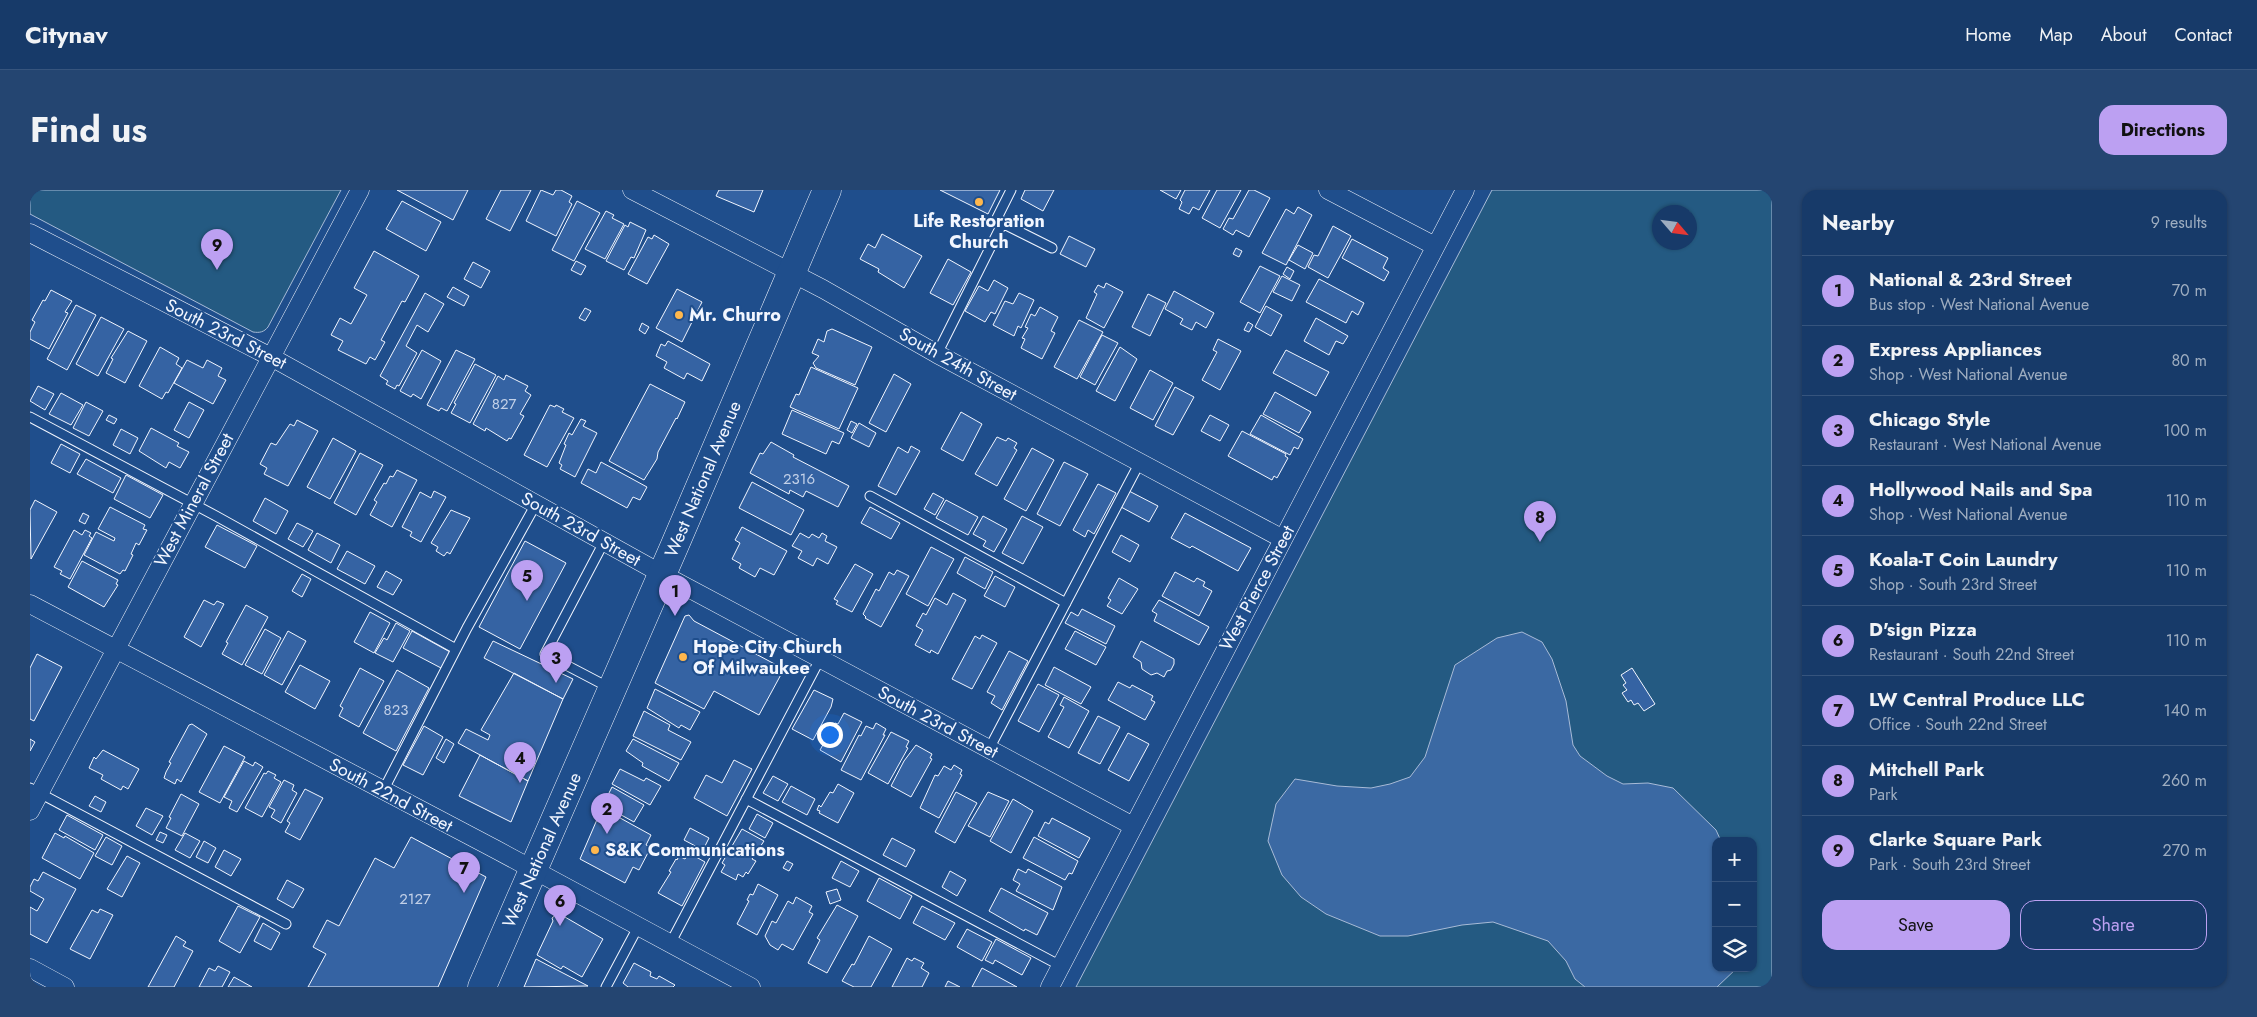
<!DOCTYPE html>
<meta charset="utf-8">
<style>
:root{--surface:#173a69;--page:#244571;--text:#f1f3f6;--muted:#9eadc0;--line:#36547d;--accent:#bca0f2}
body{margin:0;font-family:Jost,sans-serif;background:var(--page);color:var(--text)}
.controls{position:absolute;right:15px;bottom:15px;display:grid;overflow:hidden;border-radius:10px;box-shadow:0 1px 4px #0004}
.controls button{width:45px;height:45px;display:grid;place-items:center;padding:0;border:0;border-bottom:1px solid var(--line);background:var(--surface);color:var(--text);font:25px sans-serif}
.compass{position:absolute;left:1622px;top:15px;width:45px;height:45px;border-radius:50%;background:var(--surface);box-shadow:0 1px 4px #0004;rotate:118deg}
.you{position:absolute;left:799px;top:544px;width:18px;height:18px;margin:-12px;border:4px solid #fff;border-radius:50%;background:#1a73e8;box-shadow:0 0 0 8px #1a73e833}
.badge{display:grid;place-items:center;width:32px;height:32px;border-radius:50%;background:var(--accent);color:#111;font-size:16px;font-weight:700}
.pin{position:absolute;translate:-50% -41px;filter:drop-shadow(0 1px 2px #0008)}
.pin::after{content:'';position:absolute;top:26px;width:18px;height:15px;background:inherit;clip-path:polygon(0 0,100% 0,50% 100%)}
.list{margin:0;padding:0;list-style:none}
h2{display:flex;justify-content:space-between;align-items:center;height:65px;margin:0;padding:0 20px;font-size:21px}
h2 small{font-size:16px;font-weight:400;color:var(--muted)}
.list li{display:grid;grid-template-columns:32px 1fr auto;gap:15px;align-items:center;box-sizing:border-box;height:70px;padding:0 20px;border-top:1px solid var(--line)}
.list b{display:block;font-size:19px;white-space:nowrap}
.list p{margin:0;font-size:16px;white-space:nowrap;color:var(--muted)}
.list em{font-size:16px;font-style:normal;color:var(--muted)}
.actions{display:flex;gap:10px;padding:15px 20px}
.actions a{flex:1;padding:11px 0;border:1px solid var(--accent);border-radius:15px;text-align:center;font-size:18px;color:var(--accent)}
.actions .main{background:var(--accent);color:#111}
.icon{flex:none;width:28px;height:28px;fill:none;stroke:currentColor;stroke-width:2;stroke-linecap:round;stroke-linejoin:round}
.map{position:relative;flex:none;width:1742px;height:797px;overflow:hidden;border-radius:15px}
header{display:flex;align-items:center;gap:30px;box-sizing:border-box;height:70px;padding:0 25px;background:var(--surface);border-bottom:1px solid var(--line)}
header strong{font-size:24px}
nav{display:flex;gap:28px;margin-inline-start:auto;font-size:18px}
.intro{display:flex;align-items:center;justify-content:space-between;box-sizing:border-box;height:120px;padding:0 30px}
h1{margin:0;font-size:35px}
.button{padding:12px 22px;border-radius:15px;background:var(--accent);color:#111;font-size:18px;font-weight:700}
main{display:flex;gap:30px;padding:0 30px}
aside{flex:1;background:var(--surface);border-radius:15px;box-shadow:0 1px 4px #0004}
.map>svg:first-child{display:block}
.green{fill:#245a82;stroke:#a8bbd7;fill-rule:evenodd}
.water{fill:#3b69a3;stroke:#a8bbd7}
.building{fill:#3563a3;stroke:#f2f6ff}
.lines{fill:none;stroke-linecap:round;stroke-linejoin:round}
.lane-casing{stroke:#f2f6ff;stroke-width:11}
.street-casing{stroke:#f2f6ff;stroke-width:19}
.primary-casing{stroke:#f2f6ff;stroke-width:29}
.lane{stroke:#1f4e8c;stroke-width:9}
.street{stroke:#1f4e8c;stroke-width:18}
.primary{stroke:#1f4e8c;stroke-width:28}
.poi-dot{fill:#ffb74d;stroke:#1f4e8c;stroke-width:2}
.labels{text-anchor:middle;stroke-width:4;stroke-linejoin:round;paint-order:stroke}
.number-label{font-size:15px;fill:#c3d1e8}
.poi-label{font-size:18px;font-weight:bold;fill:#f2f6ff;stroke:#1f4e8c;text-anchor:start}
.street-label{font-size:18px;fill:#f2f6ff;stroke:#1f4e8c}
</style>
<header>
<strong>Citynav</strong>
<nav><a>Home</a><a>Map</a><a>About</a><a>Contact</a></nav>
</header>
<div class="intro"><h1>Find us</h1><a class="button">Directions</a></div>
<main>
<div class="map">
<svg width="1742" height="797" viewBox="0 0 1742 797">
<rect width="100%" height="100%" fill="#1f4e8c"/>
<path class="green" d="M0,0H311L238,137C234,142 230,143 223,142L0,24Z
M1462,0H1742V797H1046ZM1630,22H1660V52H1630ZM1686,651H1723V778H1686Z"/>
<path class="water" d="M1492,442L1512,452L1522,469L1536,511L1543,555L1550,566L1577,586L1593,594L1618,593L1643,598L1686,640L1691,651H1686V778H1707L1687,797H1555L1545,789L1536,771L1518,751L1463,732L1432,735L1378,746H1350L1296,724L1271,707L1252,685L1238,651L1246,614L1265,589L1307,596L1341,598L1360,594L1380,587L1395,567L1425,475L1467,448Z"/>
<path class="building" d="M367,0H438L423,30Z
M471,0H501L480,41L456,29Z
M511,0L523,5L526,0H531L542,6L539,12L542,14L526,46L496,31Z
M689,0H733L724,22L686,6Z
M910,0H970L958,24Z
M995,0H1024L1013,21L991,9Z
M1130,0H1151L1146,9Z
M1155,0H1180L1169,20L1163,17L1159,24L1149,19L1152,12L1150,10Z
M1187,0H1211L1190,38L1172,28Z
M1219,0H1224L1240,8L1219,47L1206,40L1203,45L1193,39L1199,28L1203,29Z
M372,11L411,32L396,61L356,39Z
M547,11L570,23L544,71L522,60Z
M1268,17L1282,25L1256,75L1232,63L1256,19L1264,24Z
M576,21L584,25L582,28L594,34L575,69L555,59Z
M600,32L616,40L604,68L601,67L594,80L576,71L595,35L598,37Z
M1303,36L1321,46L1298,88L1278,77L1284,65L1288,66Z
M852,44L892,66L874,98L848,82L849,79L830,69L838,54L845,58Z
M624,45L639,54L617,94L598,84L618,47L622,49Z
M1039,46L1065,59L1056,77L1030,64Z
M1322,49L1358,68L1353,78L1359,82L1354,91L1312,68Z
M1268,55L1283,63L1275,79L1259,70Z
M1206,58L1212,61L1209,67L1203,64Z
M344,61L389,86L375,112L372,111L351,150L355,152L345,170L340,167L336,174L308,160L313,151L301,145L310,128L321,134L337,105L324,98Z
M918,69L941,82L923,115L900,103Z
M546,71L556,76L551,85L541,80Z
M443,72L460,81L451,98L434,89Z
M1230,76L1250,86L1230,123L1210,112Z
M1257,77L1264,81L1260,89L1253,84Z
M1252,86L1270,95L1262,111L1243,102Z
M1289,89L1334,113L1328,125L1322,121L1316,133L1276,112Z
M964,90L978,98L965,124L961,122L955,132L935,121L949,96L958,101Z
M1076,93L1093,102L1074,138L1056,128L1067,104L1064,102L1068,95L1074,98Z
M423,97L439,106L434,116L417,107Z
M647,99L672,112L652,152L626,138Z
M21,100L42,111L35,122L38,123L19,159L0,149V142L5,132L2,130L13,110L15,111Z
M1144,101L1184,123L1176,138L1166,132L1162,140L1150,134L1153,129L1135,119Z
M395,103L414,114L398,142L387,135L376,156L387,163L369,196L367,195L365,199L356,194L358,191L350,186Z
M989,103L1004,110L991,138L988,136L984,146L963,135L975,111L983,114Z
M1118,104L1136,113L1120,146L1102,137Z
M46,115L66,125L37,180L17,169Z
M1236,116L1252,125L1241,146L1225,137Z
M1010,117L1028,127L1021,141L1025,143L1012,169L991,158L995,149L992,148L998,138L995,137L1001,124L1005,126Z
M555,118L561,121L555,131L549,128Z
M71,127L94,139L68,186L46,174Z
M1286,128L1318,146L1313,154L1306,151L1299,165L1274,151Z
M1049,130L1073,142L1047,189L1024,177Z
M1218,132L1223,135L1219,142L1214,140Z
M612,133L619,137L615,144L609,140Z
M802,139L842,157L825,195L786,178L783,173L789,166L782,163L788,149L794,152L797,141Z
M98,141L117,151L95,193L76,183L83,169L81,168Z
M1072,145L1088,153L1065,195L1050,187Z
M1188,149L1211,161L1190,200L1172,190L1187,162L1183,160Z
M638,151L680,174L672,191L657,183L654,189L634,178L637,172L626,166L631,154L635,156Z
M130,157L149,168L146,174L152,178L138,203L136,202L132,209L109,196Z
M1090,157L1107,169L1085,211L1066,201Z
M392,160L411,171L391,209L383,204L381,207L370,201Z
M426,160L445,169L417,221L411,218L409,221L397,215Z
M1256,160L1299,182L1286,206L1243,183Z
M157,170L173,178L177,170L192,178L188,186L196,190L183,214L144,193Z
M445,174L466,185L440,233L421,223L426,214L424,213Z
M781,177L828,198L809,239L760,217L766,204L769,205Z
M1120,180L1143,193L1123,230L1100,218Z
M864,184L881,194L856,242L839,233Z
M476,185L498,196L495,201L501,205L490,224L494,226L481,249L479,248L477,251L456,238L455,241L443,234L468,186L474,190Z
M620,194L655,212L647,229L646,228L628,262L627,269L614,290L579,271Z
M8,196L24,204L15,220L0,211Z
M1145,197L1164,207L1143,245L1125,236Z
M1245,202L1281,222L1269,243L1233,224Z
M31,203L53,215L41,235L19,224Z
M56,212L73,221L59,246L43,238Z
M159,212L174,220L159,248L144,240Z
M520,215L525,217L526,215L534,219L532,222L544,228L517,277L494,265Z
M762,220L814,243L809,254L802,251L796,264L752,244Z
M931,222L952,234L933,271L911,259Z
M79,225L87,229L84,234L76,230Z
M1180,225L1199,235L1190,251L1171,241Z
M1231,225L1273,249L1268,259L1264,257L1260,265L1220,244Z
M551,229L556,231L553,236L567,243L545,287L530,279L532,275L529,273L536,255L534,254L539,243L542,245Z
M267,230L288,241L258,296L234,284L237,278L230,274L241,253L246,255L260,234L264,236Z
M821,231L827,234L822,243L817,240Z
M829,233L846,243L839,257L821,248Z
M121,238L149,253L147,256L159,262L150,278L139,272L136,278L109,261Z
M91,239L108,248L100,264L83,255Z
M1212,241L1256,264L1255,266L1258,268L1247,288L1244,286L1242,290L1198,266Z
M967,247L976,251L978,248L987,253L984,258L987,260L967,296L945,284Z
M303,248L326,261L300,309L277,297Z
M741,252L764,265L763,267L819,296L808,317L776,301L773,307L760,300L759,304L720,283L730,263L733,264Z
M31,254L50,264L40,283L21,273Z
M881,256L890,261L866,305L848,296L868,257L878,263Z
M1002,258L1024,270L996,321L974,309Z
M330,263L353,275L326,325L304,313Z
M56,269L91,288L83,303L47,284Z
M571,272L617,297L610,310L603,307L597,318L551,293L558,279L566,283Z
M1034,272L1058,284L1030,336L1007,324Z
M367,280L387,290L362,337L340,325L347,312L344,310L354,293L356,294L360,286L363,287Z
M96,285L133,305L120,328L84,309Z
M722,292L774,320L761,345L709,318Z
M1068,294L1086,303L1064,344L1058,340L1055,347L1043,340Z
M404,301L416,307L391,352L380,346L382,342L372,337L390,302L401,308Z
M1099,301L1128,316L1119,332L1091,317Z
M903,303L914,309L905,325L894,319Z
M235,308L258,321L246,344L223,331Z
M5,310L27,322L1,369L0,320Z
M916,310L948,327L938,345L906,328Z
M80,317L115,335L113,339L117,340L109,355L106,353L101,364L103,365L95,381L93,380L90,384L54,365L66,342L84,351L85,348L68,339Z
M840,317L870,333L861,349L831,333Z
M421,320L440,328L420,364L417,362L414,366L406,361L408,357L401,353Z
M53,323L59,326L55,334L49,331Z
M1155,323L1221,358L1208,381L1162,356L1160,358L1141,348Z
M953,326L977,339L964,362L953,356L956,351L943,344Z
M992,326L1013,337L993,374L972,363Z
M267,333L283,341L273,357L258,349Z
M187,335L227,356L215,378L175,357Z
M712,337L757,361L744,385L730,378L725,387L709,378L711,374L702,369L710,353L705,350Z
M44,340L52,345L55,340L61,343L59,346L62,348L40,389L30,384L32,381L24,377Z
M287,343L310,355L301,373L278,360Z
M770,343L779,348L782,344L789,348L792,343L797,346L795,351L807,357L798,374L787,368L783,376L768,368L772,361L762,356Z
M1091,345L1109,355L1100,372L1082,362Z
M495,351L536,373L490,459L449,437Z
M901,357L924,369L898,416L876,404Z
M317,361L345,376L335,394L307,379Z
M935,367L963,382L955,399L927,383Z
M52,371L88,390L86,394L88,395L74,417L38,397Z
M825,374L843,384L822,422L806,414L808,411L804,409Z
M867,380L879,386L851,437L835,428L836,427L833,424L846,399L849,401L859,382L864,385Z
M356,381L372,390L363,405L347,397Z
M1145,382L1164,392L1167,388L1175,392L1173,396L1182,401L1169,426L1132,406Z
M272,384L281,389L272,407L262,401Z
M965,386L985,397L975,417L954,406Z
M1089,388L1108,399L1092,424L1077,416L1081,410L1078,408Z
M923,403L936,410L908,464L901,460L900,463L885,455L893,440L886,436L893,423L896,425L905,408L917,415Z
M174,410L184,415L187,411L194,414L171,457L154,447Z
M1129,410L1179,437L1169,455L1124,431L1127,424L1122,421Z
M216,415L238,427L212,475L192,464L198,453L196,452Z
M1052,419L1085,436L1076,454L1035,433L1041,422L1048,426Z
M340,422L360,433L344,463L324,452Z
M659,425L664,431L754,479L729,525L684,501L674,519L625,493L655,426Z
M366,433L380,441L363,472L345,463L354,448L357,450Z
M235,439L251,448L232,484L215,475Z
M258,441L276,451L252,495L234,485Z
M382,441L420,462L411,478L373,458Z
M1045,441L1076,457L1066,475L1035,459Z
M952,445L967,453L942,499L922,489L945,446L950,449Z
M463,451L543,489L533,509L454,468Z
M1111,451L1144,469V474L1141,480L1137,481L1134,487L1127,483L1121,485L1112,479L1111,472L1103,467Z
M979,461L998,471L972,520L961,513L965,506L957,502Z
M7,464L32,477L4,531L0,529V478Z
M270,475L300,491L285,519L255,502Z
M1024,477L1061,497L1051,514L1015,495Z
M330,478L354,491L329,537L309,526L313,518L310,516Z
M1602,478L1625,514L1614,521L1608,513L1604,515L1601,510L1598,512L1592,503L1597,500L1593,495L1596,493L1591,485Z
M367,480L399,498L366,561L333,543Z
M484,483L533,509L498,591L428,553L436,539L458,550L460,545L451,540Z
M1088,492L1100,498L1102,495L1123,506L1121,510L1125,512L1115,530L1078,510Z
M1008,494L1029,505L1009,542L988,531Z
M625,499L670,522L660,540L651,535L649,538L617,518Z
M784,500L803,509L801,517L783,550L762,539Z
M1034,507L1059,521L1039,558L1018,547L1034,517L1030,515Z
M614,521L640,535L638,540L661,552L651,570L603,546Z
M814,523L832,532L811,572L790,560L805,533L808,534Z
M1068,526L1090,537L1070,574L1048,563Z
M846,533L856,539L853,545H855L831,590L811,580L829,545L831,546L836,536L843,539Z
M162,534L177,544L151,592L147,589L145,594L134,588L136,582L141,573L139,572L159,535Z
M394,536L413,547L393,585L373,575Z
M861,542L879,551L876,557L878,558L858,594L838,583Z
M1098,543L1119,554L1099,591L1078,580Z
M0,549L5,552L0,561Z
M416,549L424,554L414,573L406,568Z
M603,549L649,573L639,591L612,576L613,573L596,561Z
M886,555L902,564L900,568L902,569L881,607L861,596L874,571Z
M194,556L215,567L190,613L169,602Z
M73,560L109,579L98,599L93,596L91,600L71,589L73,585L59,578L64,567L66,569Z
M450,565L498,591L481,632L429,606Z
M704,570L722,579L697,626L664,608L676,585L692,593Z
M214,571L223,576L225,572L233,577L207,622L199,618L202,611L194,607Z
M924,575L932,580L930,584L932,585L909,628L890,618L905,585L908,586L914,576L921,580Z
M590,579L614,591L616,588L631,596L620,615L582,594Z
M238,581L246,585L244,588L251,592L232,627L215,618L234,583L236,584Z
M743,586L758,594L748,611L733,603Z
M254,590L264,595L262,600L267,603L251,633L241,627L245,620L239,617Z
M808,594L824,603L808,633L789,623L790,621L787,620L789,615L791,617L800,602L803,603Z
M761,596L785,609L777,625L752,612Z
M582,597L614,615L604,632L573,615Z
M275,599L293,608L270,650L255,642L260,633L257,631Z
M926,602L947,613L925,653L905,642Z
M958,602L979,611L960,647L938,636Z
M151,604L169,614L152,646L136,638L141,628L139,627Z
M65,606L76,612L71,622L59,616Z
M983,609L1003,621L981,663L960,651Z
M116,618L133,626L122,645L106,636Z
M572,618L621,645L616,655L621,657L609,680L603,677L595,693L550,669Z
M727,624L743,633L735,648L719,639Z
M37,625L73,645L65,660L29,640Z
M1022,628L1060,648L1049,668L1008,646L1015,632L1019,634Z
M660,638L679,648L673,660L654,650Z
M712,639L734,651L722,669L726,671L718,684L716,682L713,687L708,684L706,690L691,682L695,675L692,673Z
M130,642L137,645L133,653L126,650Z
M25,643L34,648L35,646L64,663L50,689L12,668Z
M155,643L170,651L160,668L145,660Z
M76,647L92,656L82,675L65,666Z
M381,647L456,687L408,797H278L296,764L283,757L297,730L309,736L345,668L364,678Z
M1004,647L1048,671L1042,684L1039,683L1035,690L993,668Z
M862,648L885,660L876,677L853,665Z
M174,651L186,658L178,673L166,667Z
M194,660L211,669L201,686L185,677Z
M659,663L675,672L652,716L628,703L641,682L639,681L646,669L647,670L649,666L655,669Z
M97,666L110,673L92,707L77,699Z
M757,671L763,674L759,681L753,678Z
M811,671L829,681L820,697L802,688Z
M988,679L996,683L998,679L1032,697L1023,720L986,701L990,694L983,690Z
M920,681L936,690L927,706L912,697Z
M13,682L46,699L17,753L0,744V717L7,721L14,709L0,701V697L4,689L8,691Z
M849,688L882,706L870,729L837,711Z
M257,690L274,699L263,718L247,709Z
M728,694L748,705L727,745L707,734L719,711L717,710L720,704L723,705Z
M971,698L1018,723L1007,745L995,739L994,741L959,721Z
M807,699L811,710L800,714L796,702Z
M766,707L782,716L779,722L783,724L763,760L752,754L748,760L740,755L735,746L742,731L746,733L758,711L763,714Z
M807,715L828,726L797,783L778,773L790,750L787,748Z
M208,716L230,727L210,763L189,751Z
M892,716L925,733L915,750L883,733Z
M70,719L83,725L60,769L40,759L62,720L68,723Z
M528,723L573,749L552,787L533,776L531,779L507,765L523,731L522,728Z
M233,733L250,743L241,760L224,751Z
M937,739L962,752L952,771L927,757Z
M146,746L156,752L153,756L163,761L144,797H118Z
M839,746L862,759L841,797H824L812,791L822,774L824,775Z
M966,749L1001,768L992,785L965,770L963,774L955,770Z
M877,768L882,771L884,768L894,773L891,778L899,783L892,797H862Z
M506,769L558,796L494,797Z
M604,773L621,782L620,786L627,789L629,786L645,795L643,797H598L593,793Z
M188,776L200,782L192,797H169L179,778L185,781Z
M952,778L987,797H942Z
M204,787L222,797H198Z
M918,791L930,797H915Z"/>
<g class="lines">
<defs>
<path id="lane" d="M981,0L966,30L1022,58
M907,164L973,32
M0,227L186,326L426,459
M840,306L1036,413
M574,352L515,464L580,498
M959,559L1110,272
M0,598L256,734
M353,601L437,438L506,314
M716,609L1031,776
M640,754L790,469
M576,797L608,737"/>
<path id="street" d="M602,0L793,99L907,164L1253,349
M1298,0L1405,56
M0,43L241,167L632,384L1103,636
M0,414L465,659L721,797
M0,621L330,0
M0,778L35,797
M1020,797L1435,0"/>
<path id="primary" d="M452,797L644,357L797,0"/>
</defs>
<use href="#lane" class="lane-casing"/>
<use href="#street" class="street-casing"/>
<use href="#primary" class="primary-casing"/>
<use href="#lane" class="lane"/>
<use href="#street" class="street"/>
<use href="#primary" class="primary"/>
</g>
<g class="poi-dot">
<circle cx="949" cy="12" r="5"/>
<circle cx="649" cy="125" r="5"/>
<circle cx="653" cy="467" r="5"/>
<circle cx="565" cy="660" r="5"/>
</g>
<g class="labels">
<g class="number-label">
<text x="474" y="219">827</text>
<text x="769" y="294">2316</text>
<text x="366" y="525">823</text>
<text x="385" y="714">2127</text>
</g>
<g class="poi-label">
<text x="949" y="37" text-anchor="middle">Life Restoration<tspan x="949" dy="21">Church</tspan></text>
<text x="659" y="131">Mr. Churro</text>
<text x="663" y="463">Hope City Church<tspan x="663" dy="21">Of Milwaukee</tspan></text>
<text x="575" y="666">S&amp;K Communications</text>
</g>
<g class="street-label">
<text transform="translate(196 144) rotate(27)" y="6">South 23rd Street</text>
<text transform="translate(928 174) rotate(29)" y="6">South 24th Street</text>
<text transform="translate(673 289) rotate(-67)" y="6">West National Avenue</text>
<text transform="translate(164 310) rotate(-62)" y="6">West Mineral Street</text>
<text transform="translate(551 339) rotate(29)" y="6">South 23rd Street</text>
<text transform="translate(1227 398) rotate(-62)" y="6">West Pierce Street</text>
<text transform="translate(908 532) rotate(28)" y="6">South 23rd Street</text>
<text transform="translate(361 605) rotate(28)" y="6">South 22nd Street</text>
<text transform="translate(512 660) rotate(-66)" y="6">West National Avenue</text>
</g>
</g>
</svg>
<div class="controls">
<button>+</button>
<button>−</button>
<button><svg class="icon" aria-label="layers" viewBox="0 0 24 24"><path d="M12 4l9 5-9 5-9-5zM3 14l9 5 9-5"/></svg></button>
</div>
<svg class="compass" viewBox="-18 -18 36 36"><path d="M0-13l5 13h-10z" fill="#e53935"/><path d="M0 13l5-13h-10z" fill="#9eadc0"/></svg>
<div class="you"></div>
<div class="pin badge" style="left:645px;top:426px">1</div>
<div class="pin badge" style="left:577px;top:644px">2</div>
<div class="pin badge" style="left:526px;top:493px">3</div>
<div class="pin badge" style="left:490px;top:593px">4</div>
<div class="pin badge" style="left:497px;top:411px">5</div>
<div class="pin badge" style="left:530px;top:736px">6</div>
<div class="pin badge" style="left:434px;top:703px">7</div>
<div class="pin badge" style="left:1510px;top:352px">8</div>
<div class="pin badge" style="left:187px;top:80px">9</div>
</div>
<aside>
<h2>Nearby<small>9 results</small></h2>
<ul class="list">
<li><span class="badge">1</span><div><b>National &amp; 23rd Street</b><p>Bus stop · West National Avenue</p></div><em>70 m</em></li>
<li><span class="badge">2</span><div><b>Express Appliances</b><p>Shop · West National Avenue</p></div><em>80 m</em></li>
<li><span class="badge">3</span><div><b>Chicago Style</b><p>Restaurant · West National Avenue</p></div><em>100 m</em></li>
<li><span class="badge">4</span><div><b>Hollywood Nails and Spa</b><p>Shop · West National Avenue</p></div><em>110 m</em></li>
<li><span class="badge">5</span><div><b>Koala-T Coin Laundry</b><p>Shop · South 23rd Street</p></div><em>110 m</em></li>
<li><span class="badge">6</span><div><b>D'sign Pizza</b><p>Restaurant · South 22nd Street</p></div><em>110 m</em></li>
<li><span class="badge">7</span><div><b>LW Central Produce LLC</b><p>Office · South 22nd Street</p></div><em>140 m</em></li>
<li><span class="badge">8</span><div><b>Mitchell Park</b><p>Park</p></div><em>260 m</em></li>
<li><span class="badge">9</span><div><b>Clarke Square Park</b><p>Park · South 23rd Street</p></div><em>270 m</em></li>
</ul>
<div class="actions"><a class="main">Save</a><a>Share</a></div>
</aside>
</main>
